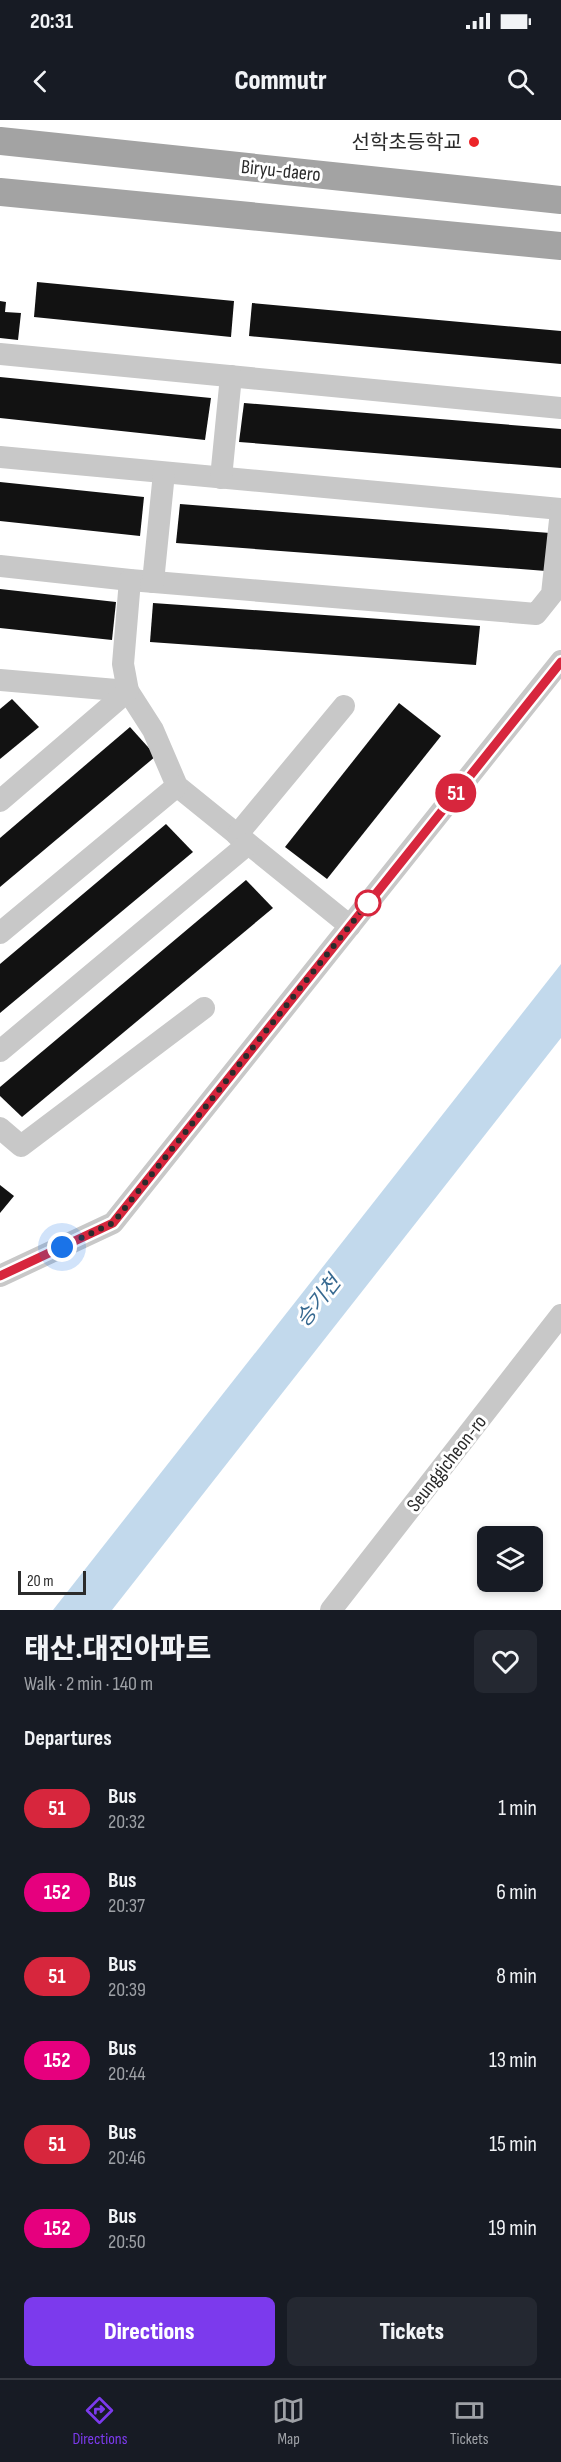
<!DOCTYPE html>
<meta charset="utf-8">
<style>
:root{--surface:#171b24;--page:#242831;--text:#f1f3f6;--muted:#9ea1a6;--line:#363941;--accent:#7c3aed}
body{margin:0;font-family:"Sofia Sans Condensed","Noto Sans KR",sans-serif;background:var(--page);color:var(--text);height:100vh;display:flex;flex-direction:column;font-size:22px;white-space:nowrap}
*{box-sizing:border-box;margin:0}
p{font-size:20px;color:var(--muted)}
.icon{flex:none;width:33px;height:33px;fill:none;stroke:currentColor;stroke-width:2;stroke-linecap:round;stroke-linejoin:round}
.map{position:relative;height:1490px;overflow:hidden}
.sheet{display:flex;flex-direction:column;background:var(--surface);flex:1}
.sheet>*{flex:none}
.badge{padding:0 12px;border-radius:20px;font-size:21px;line-height:39px}
.controls{position:absolute;left:477px;top:1406px;display:grid;gap:12px}
.controls a{display:grid;place-items:center;width:66px;height:66px;border-radius:9px;background:var(--surface);box-shadow:0 3px 9px #0003;font-size:30px}
.scale{position:absolute;left:18px;bottom:15px;width:68px;box-sizing:border-box;padding-left:6px;border:3px solid #2b2b2b;border-top:0;font-size:16px;line-height:21px;white-space:nowrap;color:#2b2b2b;-webkit-text-stroke:4px #fff;paint-order:stroke}
.you{position:absolute;width:30px;height:30px;margin:-15px;border:4px solid #fff;border-radius:50%;background:#1a73e8;box-shadow:0 0 0 9px #1a73e833}
.map>.badge{position:absolute;translate:-50% -50%;box-shadow:0 0 0 3px #fff}
h2{padding:0 24px;font-size:22px;line-height:54px}
.round{display:grid;place-items:center;flex:none;width:63px;height:63px;border-radius:9px;background:var(--page)}
.head{display:flex;align-items:center;justify-content:space-between;height:102px;padding:0 24px}
h1{font-size:28px;font-weight:800;line-height:45px}
.primary-button{display:flex;gap:12px;margin-top:auto;padding:12px 24px}
.primary-button a{flex:1;height:69px;border-radius:9px;background:var(--accent);color:#fff;font-size:24px;font-weight:800;line-height:69px;text-align:center}
.primary-button a+a{background:var(--page);color:var(--text)}
ul{padding:0;list-style:none}
li{display:flex;align-items:center;gap:18px;height:84px;padding:0 24px}
li div{flex:1}
li b{display:block;font-size:22px}
li em{font-style:normal}
li .badge{min-width:66px;font-weight:700;text-align:center}
.status{display:flex;justify-content:space-between;align-items:center;height:42px;padding:0 30px;background:var(--surface);direction:ltr}
.status svg{height:16px;fill:currentColor}
header{display:flex;justify-content:space-between;align-items:center;height:78px;padding:0 24px;background:var(--surface);font-size:27px;font-weight:800}
.menu{display:flex;justify-content:space-around;align-items:center;height:84px;border-top:2px solid var(--line);background:var(--surface);font-size:16px;color:var(--muted)}
.menu a{display:grid;justify-items:center;gap:3px}
.menu .current{color:var(--accent)}
.map>svg:first-child{display:block}
.water{fill:#c2d9ec}
.building{fill:#121212}
.lines{fill:none;stroke-linecap:round;stroke-linejoin:round}
.minor{stroke:#c8c8c8;stroke-width:22}
.major{stroke:#a3a3a3;stroke-width:28}
.line-casing{stroke:#fff;stroke-width:14}
.line{stroke:#d7263d;stroke-width:9}
.walk{stroke:#2b2b2b;stroke-width:6;stroke-dasharray:0 10.8}
.poi-dot{fill:#ec2428;stroke:#fff;stroke-width:2}
.stop-dot{fill:#fff;stroke:#d7263d;stroke-width:3}
.labels{text-anchor:middle;stroke-width:6;stroke-linejoin:round;paint-order:stroke}
.poi-label{font-size:20px;fill:#2b2b2b;stroke:#fff;text-anchor:end}
.street-label{font-size:20px;fill:#2b2b2b;stroke:#fff}
.water-label{font-size:21px;font-style:italic;fill:#376990;stroke:#fff}
</style>
<div class="status"><b>20:31</b><svg viewBox="0 0 49 12"><path d="M0 12V9h3v3zM5 12V6h3v6zM10 12V3h3v9zM15 12V0h3v12zM26 1h20v11H26zM47 4h2v5h-2z"/></svg></div>
<header><svg class="icon" aria-label="back" viewBox="0 0 24 24"><path d="M15 5l-7 7 7 7"/></svg>Commutr<svg class="icon" aria-label="search" viewBox="0 0 24 24"><circle cx="10" cy="10" r="6"/><path d="M15 15l6 6"/></svg></header>
<div class="map">
<svg width="561" height="1490" viewBox="0 0 561 1490">
<rect width="100%" height="100%" fill="#fff"/>
<polygon class="water" points="561,844 561,918 112,1490 53,1490"/>
<g class="building">
<polygon points="37,162 234,181 231,217 34,197"/>
<polygon points="0,181 6,182 5,192 21,193 18,220 0,218"/>
<polygon points="252,183 561,211 561,244 249,216"/>
<polygon points="0,257 211,278 205,320 0,298"/>
<polygon points="244,283 561,309 561,348 239,322"/>
<polygon points="0,362 144,377 140,416 0,401"/>
<polygon points="180,384 550,413 546,451 176,423"/>
<polygon points="0,469 116,482 112,520 0,508"/>
<polygon points="153,483 480,506 476,545 150,522"/>
<polygon points="12,579 39,607 0,639 0,589"/>
<polygon points="399,583 441,616 327,759 285,727"/>
<polygon points="130,607 156,636 0,767 0,718"/>
<polygon points="166,704 193,732 0,893 0,844"/>
<polygon points="246,760 273,788 22,997 0,976 0,967"/>
<polygon points="0,1065 14,1076 0,1093"/>
</g>
<g class="lines">
<g class="minor">
<polyline points="0,234 561,288"/>
<polyline points="0,337 561,389"/>
<polyline points="221,358 231,256"/>
<polyline points="0,446 130,460 536,494 552,474 561,391"/>
<polyline points="153,462 164,353"/>
<polyline points="0,560 128,571 153,610 177,666 350,806"/>
<polyline points="0,681 128,571 123,544 130,460"/>
<polyline points="237,715 344,586"/>
<polyline points="0,813 177,666"/>
<polyline points="0,931 248,724"/>
<polyline points="0,1008 21,1026 204,888"/>
<polyline points="0,1156 113,1103 561,541"/>
<polyline points="331,1490 561,1195"/>
</g>
<g class="major">
<polyline points="0,21 561,80"/>
<polyline points="0,72 561,126"/>
</g>
</g>
<g class="lines">
<g class="line-casing">
<polyline id="line" points="0,1156 113,1103 561,542"/>
</g>
<use href="#line" class="line"/>
<polyline class="walk" points="62,1127 113,1103 368,783"/>
</g>
<circle class="poi-dot" cx="474" cy="22" r="6"/>
<circle class="stop-dot" cx="368" cy="783" r="12"/>
<g class="labels">
<g class="poi-label">
<text x="462" y="29">선학초등학교</text>
</g>
<g class="street-label">
<text transform="translate(281 50) rotate(6)" y="7">Biryu-daero</text>
<text transform="translate(446 1343) rotate(-52)" y="7">Seunggicheon-ro</text>
</g>
<g class="water-label">
<text transform="translate(318 1181) rotate(-52)" y="7">승기천</text>
</g>
</g>
</svg>
<div class="controls">
<a><svg class="icon" aria-label="layers" viewBox="0 0 24 24"><path d="M12 4l9 5-9 5-9-5zM3 14l9 5 9-5"/></svg></a>
</div>
<div class="scale">20 m</div>
<div class="you" style="left:62px;top:1127px"></div>
<b class="badge" style="left:456px;top:673px;background:#d7263d;color:#fff">51</b>
</div>
<section class="sheet">
<div class="head"><div><h1>태산.대진아파트</h1><p>Walk · 2 min · 140 m</p></div><a class="round"><svg class="icon" aria-label="heart" viewBox="0 0 24 24"><path d="M12 20l-8-8c-3-5 5-10 8-4 3-6 11-1 8 4z"/></svg></a></div>
<h2>Departures</h2>
<ul>
<li><span class="badge" style="background:#d7263d;color:#fff">51</span><div><b>Bus</b><p>20:32</p></div><em>1 min</em></li>
<li><span class="badge" style="background:#e6007e;color:#fff">152</span><div><b>Bus</b><p>20:37</p></div><em>6 min</em></li>
<li><span class="badge" style="background:#d7263d;color:#fff">51</span><div><b>Bus</b><p>20:39</p></div><em>8 min</em></li>
<li><span class="badge" style="background:#e6007e;color:#fff">152</span><div><b>Bus</b><p>20:44</p></div><em>13 min</em></li>
<li><span class="badge" style="background:#d7263d;color:#fff">51</span><div><b>Bus</b><p>20:46</p></div><em>15 min</em></li>
<li><span class="badge" style="background:#e6007e;color:#fff">152</span><div><b>Bus</b><p>20:50</p></div><em>19 min</em></li>
</ul>
<div class="primary-button"><a>Directions</a><a>Tickets</a></div>
</section>
<nav class="menu">
<a class="current"><svg class="icon" aria-label="directions" viewBox="0 0 24 24"><path d="M12 3l9 9-9 9-9-9zM9 14v-3h6M13 9l2 2-2 2"/></svg>Directions</a>
<a><svg class="icon" aria-label="map" viewBox="0 0 24 24"><path d="M3 6l6-2 6 2 6-2v14l-6 2-6-2-6 2zM9 4v14M15 6v14"/></svg>Map</a>
<a><svg class="icon" aria-label="tickets" viewBox="0 0 24 24"><path d="M3 7h18v10H3zM15 7v10"/></svg>Tickets</a>
</nav>
